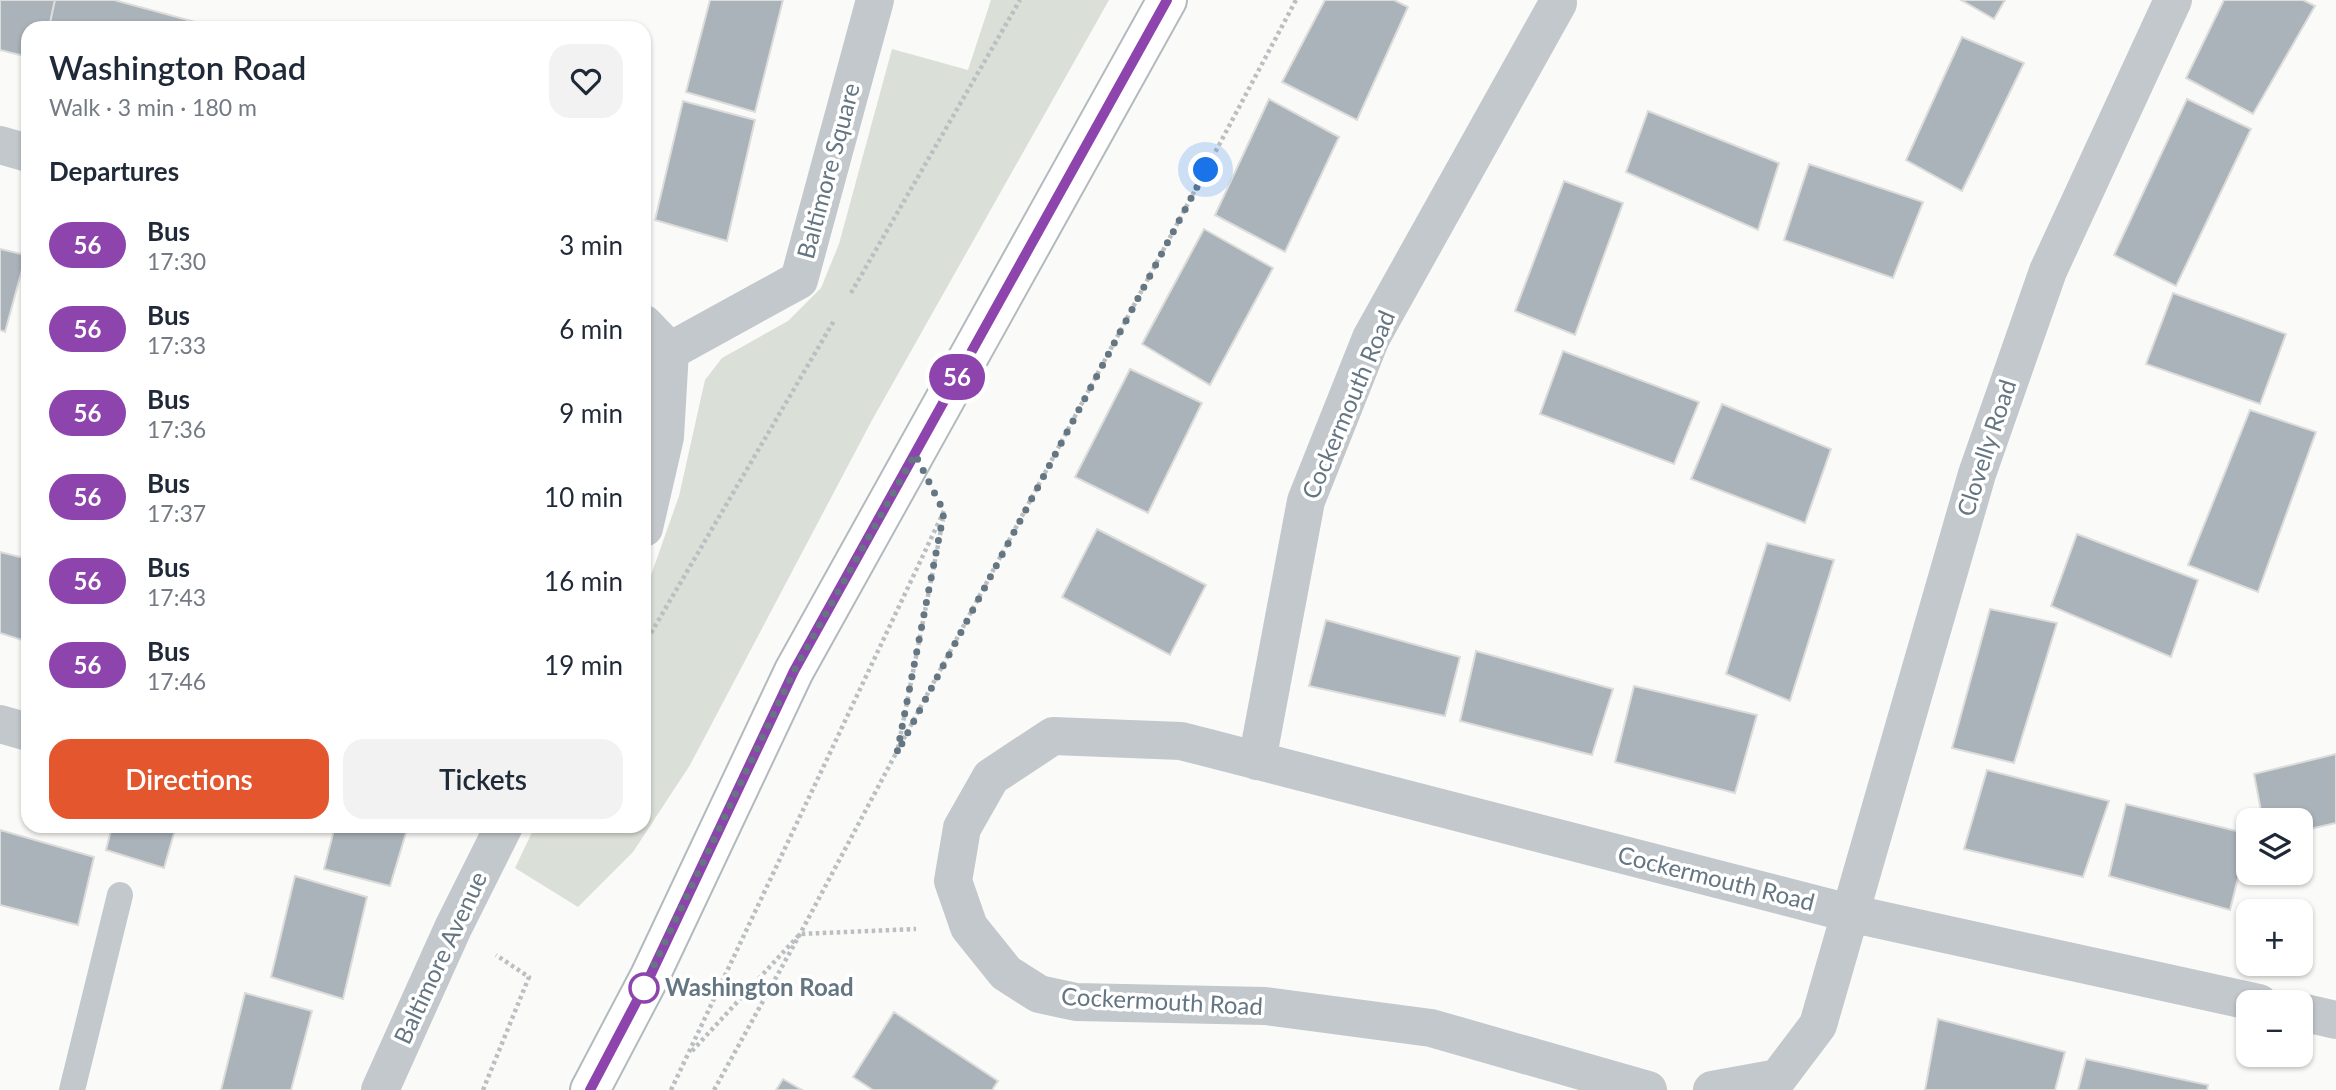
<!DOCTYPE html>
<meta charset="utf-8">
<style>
:root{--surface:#fff;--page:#f2f2f3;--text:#1f2937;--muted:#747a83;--accent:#e4572e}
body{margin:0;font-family:Lato,sans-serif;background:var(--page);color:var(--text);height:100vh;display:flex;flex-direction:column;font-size:26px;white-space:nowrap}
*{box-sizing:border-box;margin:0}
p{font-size:23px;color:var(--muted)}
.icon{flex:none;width:38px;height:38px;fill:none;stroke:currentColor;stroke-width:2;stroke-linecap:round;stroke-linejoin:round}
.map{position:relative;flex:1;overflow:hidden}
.side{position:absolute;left:21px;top:21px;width:630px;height:812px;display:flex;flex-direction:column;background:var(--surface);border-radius:21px;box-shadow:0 2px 5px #0004}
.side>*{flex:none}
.badge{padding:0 14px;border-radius:23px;font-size:24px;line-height:46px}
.fabs{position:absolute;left:2236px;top:808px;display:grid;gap:14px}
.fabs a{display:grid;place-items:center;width:77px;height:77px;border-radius:14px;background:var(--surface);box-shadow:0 2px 5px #0004;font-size:35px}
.you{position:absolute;width:35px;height:35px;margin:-18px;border:5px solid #fff;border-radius:50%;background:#1a73e8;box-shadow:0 0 0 10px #1a73e833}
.map>.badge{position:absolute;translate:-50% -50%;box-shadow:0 0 0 4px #fff}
h2{padding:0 28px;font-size:26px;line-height:63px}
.round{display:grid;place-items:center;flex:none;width:74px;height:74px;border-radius:21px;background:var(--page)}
.headline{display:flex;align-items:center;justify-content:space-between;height:119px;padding:0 28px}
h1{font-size:33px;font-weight:600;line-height:52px}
.cta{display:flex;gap:14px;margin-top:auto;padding:14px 28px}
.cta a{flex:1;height:80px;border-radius:21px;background:var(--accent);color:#fff;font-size:28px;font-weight:600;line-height:80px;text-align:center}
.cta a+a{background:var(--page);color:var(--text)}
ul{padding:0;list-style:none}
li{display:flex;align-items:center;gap:21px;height:84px;padding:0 28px}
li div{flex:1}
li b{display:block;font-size:26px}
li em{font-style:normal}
li .badge{min-width:77px;font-weight:700;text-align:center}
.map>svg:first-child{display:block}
.green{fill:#dadfd7}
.building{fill:#aab3b9;stroke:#dcdcda;stroke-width:2}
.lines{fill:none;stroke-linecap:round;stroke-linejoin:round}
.secondary-casing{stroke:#b3babf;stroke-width:42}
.path{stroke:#bbbfc2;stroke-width:4.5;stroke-dasharray:3.5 3.5;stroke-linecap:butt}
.lane{stroke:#c3c8cc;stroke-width:26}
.street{stroke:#c3c8cc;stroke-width:38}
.secondary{stroke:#fff;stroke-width:38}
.line-casing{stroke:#fff;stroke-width:16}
.line{stroke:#8e44ad;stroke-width:10}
.walk{stroke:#657683;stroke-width:7;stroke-dasharray:0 12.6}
.stop-dot{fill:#fff;stroke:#8e44ad;stroke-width:3.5}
.labels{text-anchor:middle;stroke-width:7;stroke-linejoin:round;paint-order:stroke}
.street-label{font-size:24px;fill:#657683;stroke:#fff}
.stop-label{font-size:24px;font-weight:bold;fill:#657683;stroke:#fff;text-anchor:start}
</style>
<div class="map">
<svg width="2336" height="1090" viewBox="0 0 2336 1090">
<rect width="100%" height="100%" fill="#fafaf8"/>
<polygon class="green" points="991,0 1109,0 871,422 690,765 633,852 578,907 515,868 535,826 644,826 644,595 679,496 705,380 722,358 788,321 821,288 839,244 892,49 968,70"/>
<g class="building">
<polygon points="0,0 55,0 49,28 28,28 28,57 0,50"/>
<polygon points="55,0 114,0 210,26 49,28"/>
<polygon points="710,0 783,0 755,112 686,92"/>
<polygon points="1325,0 1394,0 1408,7 1357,120 1282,82"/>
<polygon points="1961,0 2005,0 1994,19"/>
<polygon points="2224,0 2303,0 2315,6 2253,114 2186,78"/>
<polygon points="1962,37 2024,63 1962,191 1906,160"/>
<polygon points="1269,99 1339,137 1285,252 1215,215"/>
<polygon points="2187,99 2251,129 2176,286 2114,255"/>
<polygon points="683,101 755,120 727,241 655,220"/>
<polygon points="1648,111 1779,163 1758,230 1626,172"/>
<polygon points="1809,164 1923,202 1893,278 1784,240"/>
<polygon points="1564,181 1623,203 1575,335 1515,311"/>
<polygon points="1204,229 1273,268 1210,385 1142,344"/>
<polygon points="0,249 26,255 5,332 0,330"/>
<polygon points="2173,293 2286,334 2260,404 2146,364"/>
<polygon points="1563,351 1699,402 1674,464 1540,414"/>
<polygon points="1130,369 1202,403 1148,513 1075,477"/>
<polygon points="1722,404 1831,449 1805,523 1691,479"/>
<polygon points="2250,410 2316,432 2258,592 2188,565"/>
<polygon points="1097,529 1206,585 1170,655 1062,597"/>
<polygon points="2077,534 2198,580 2171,657 2051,606"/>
<polygon points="1767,543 1834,560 1790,701 1726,674"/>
<polygon points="0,552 28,559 28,642 0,633"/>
<polygon points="1990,609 2057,623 2014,763 1952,748"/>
<polygon points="1326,620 1460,657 1445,716 1309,686"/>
<polygon points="1476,651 1613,689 1592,755 1460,721"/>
<polygon points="1634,686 1757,715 1735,793 1615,762"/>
<polygon points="2336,754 2336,823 2301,831 2301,821 2263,821 2254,774"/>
<polygon points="1987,770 2109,801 2083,877 1964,849"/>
<polygon points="2126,804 2249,834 2230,910 2109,876"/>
<polygon points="112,826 176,826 164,868 106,850"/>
<polygon points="335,826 408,826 390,886 324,869"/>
<polygon points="0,830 94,857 78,925 0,905"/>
<polygon points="295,876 367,897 343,999 271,977"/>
<polygon points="245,993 312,1011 291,1090 221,1090"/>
<polygon points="894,1012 998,1081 992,1090 873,1090 853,1077"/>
<polygon points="1938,1019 2065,1052 2055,1090 1925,1090"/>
<polygon points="2086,1059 2208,1085 2207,1090 2078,1090"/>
<polygon points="783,1079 802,1090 776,1090"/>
</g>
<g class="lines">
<g class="secondary-casing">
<polyline id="secondary" points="590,1090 650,976 794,671 1167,0"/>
</g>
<g class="path">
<polyline points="851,293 1020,0"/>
<polyline points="644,645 835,319"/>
<polyline points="898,748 943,520"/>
<polyline points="692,1051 800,934 916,929"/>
<polyline points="483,1090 529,977 496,955"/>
<polyline points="671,1090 944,511"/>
<polyline points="714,1090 800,934 1296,0"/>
</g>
<polyline class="lane" points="72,1090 120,895"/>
<g class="street">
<polyline points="0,145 28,153"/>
<polyline points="644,324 670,351"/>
<polyline points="670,351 799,280 875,0"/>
<polyline points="644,528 665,437 670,351"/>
<polyline points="0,724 28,732"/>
<polyline points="1257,761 1306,501 1371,338 1558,3"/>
<polyline points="2301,1012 2336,1020"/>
<polyline points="380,1090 453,928 504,826"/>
<polyline points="1648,1090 1431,1028 1265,1006 1076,1002 1039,994 1006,973 969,927 953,881 962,828 991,777 1053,736 1181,741 1849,913 2259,1003"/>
<polyline points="1712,1090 1778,1078 1818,1025 1977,474 2048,271 2173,0"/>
</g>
<use href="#secondary" class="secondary"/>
</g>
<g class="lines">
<g class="line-casing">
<polyline id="line" points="590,1090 650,976 794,671 1167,0"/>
</g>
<use href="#line" class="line"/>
<polyline class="walk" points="644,988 638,999 794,671 915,454 944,512 897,753 1206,170"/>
</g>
<circle class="stop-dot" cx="644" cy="988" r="14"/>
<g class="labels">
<g class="street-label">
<text transform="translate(829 171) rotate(-75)" y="8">Baltimore Square</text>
<text transform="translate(1349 405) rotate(-67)" y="8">Cockermouth Road</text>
<text transform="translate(1987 448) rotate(-72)" y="8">Clovelly Road</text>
<text transform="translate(1716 879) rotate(14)" y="8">Cockermouth Road</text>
<text transform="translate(441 958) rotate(-65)" y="8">Baltimore Avenue</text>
<text transform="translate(1162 1002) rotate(3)" y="8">Cockermouth Road</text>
</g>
<g class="stop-label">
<text x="665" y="996">Washington Road</text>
</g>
</g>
</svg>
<div class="fabs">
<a><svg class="icon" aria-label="layers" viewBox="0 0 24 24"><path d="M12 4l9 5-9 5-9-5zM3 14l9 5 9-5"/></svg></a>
<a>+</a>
<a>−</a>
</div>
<div class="you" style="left:1206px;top:170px"></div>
<b class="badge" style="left:957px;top:377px;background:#8e44ad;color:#fff">56</b>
<section class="side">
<div class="headline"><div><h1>Washington Road</h1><p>Walk · 3 min · 180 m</p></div><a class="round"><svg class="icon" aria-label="heart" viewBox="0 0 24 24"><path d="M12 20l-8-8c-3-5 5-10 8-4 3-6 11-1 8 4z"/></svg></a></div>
<h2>Departures</h2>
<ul>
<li><span class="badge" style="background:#8e44ad;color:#fff">56</span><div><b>Bus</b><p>17:30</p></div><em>3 min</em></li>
<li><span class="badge" style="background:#8e44ad;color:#fff">56</span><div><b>Bus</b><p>17:33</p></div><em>6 min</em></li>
<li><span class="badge" style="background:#8e44ad;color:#fff">56</span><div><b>Bus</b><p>17:36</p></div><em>9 min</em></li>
<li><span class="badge" style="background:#8e44ad;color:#fff">56</span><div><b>Bus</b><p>17:37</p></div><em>10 min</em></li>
<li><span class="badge" style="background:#8e44ad;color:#fff">56</span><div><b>Bus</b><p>17:43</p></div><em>16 min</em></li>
<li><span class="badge" style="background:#8e44ad;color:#fff">56</span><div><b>Bus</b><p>17:46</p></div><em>19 min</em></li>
</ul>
<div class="cta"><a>Directions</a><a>Tickets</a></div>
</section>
</div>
